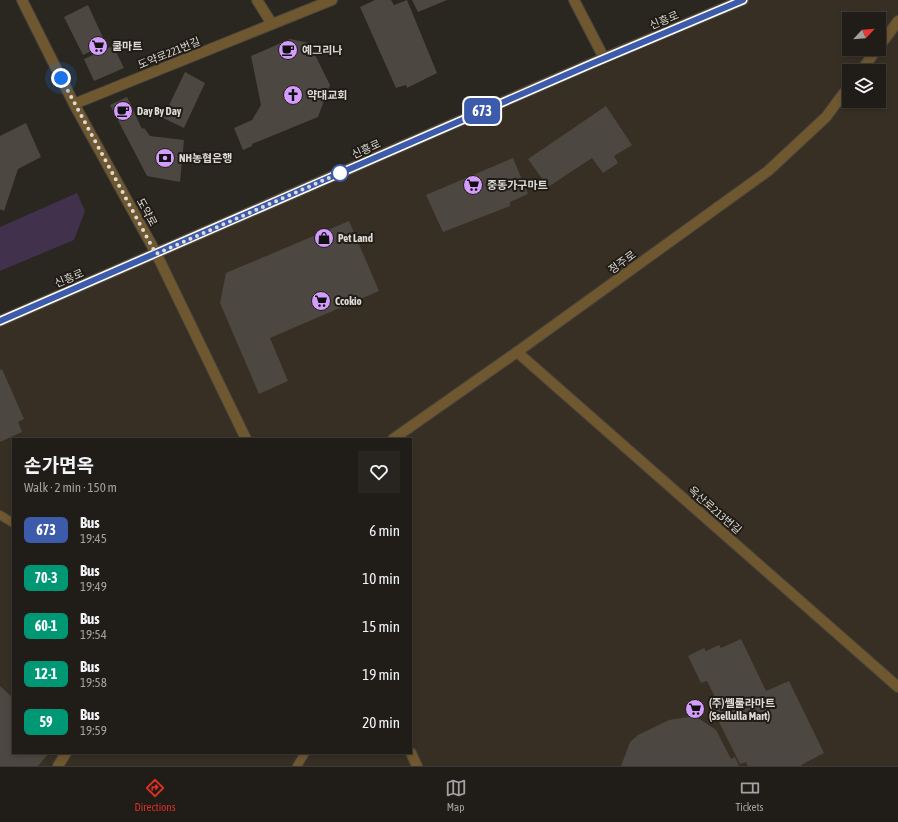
<!DOCTYPE html>
<meta charset="utf-8">
<style>
:root{--surface:#201c18;--page:#282521;--text:#f1f3f6;--muted:#a2a1a2;--line:#3d3a37;--accent:#d93025}
body{margin:0;font-family:"Asap Condensed","Noto Sans KR",sans-serif;background:var(--page);color:var(--text);height:100vh;display:flex;flex-direction:column;font-size:15px;white-space:nowrap}
*{box-sizing:border-box;margin:0}
p{font-size:13px;color:var(--muted)}
.icon{flex:none;width:22px;height:22px;fill:none;stroke:currentColor;stroke-width:2;stroke-linecap:round;stroke-linejoin:round}
.map{position:relative;flex:1;overflow:hidden}
.sheet{position:absolute;left:12px;top:438px;width:400px;height:316px;display:flex;flex-direction:column;background:var(--surface);border-radius:0px;box-shadow:0 2px 6px #0003,0 0 0 1px var(--line)}
.sheet>*{flex:none}
.badge{padding:0 8px;border-radius:6px;font-size:14px;line-height:26px}
.needle{width:26px;rotate:64deg}
.controls{position:absolute;left:842px;top:12px;display:grid;gap:8px}
.controls a{display:grid;place-items:center;width:44px;height:44px;border-radius:0px;background:var(--surface);box-shadow:0 2px 6px #0003,0 0 0 1px var(--line);font-size:20px}
.you{position:absolute;width:20px;height:20px;margin:-10px;border:3px solid #fff;border-radius:50%;background:#1a73e8;box-shadow:0 0 0 6px #1a73e833}
.map>.badge{position:absolute;translate:-50% -50%;box-shadow:0 0 0 2px #fff}
.round{display:grid;place-items:center;flex:none;width:42px;height:42px;border-radius:0px;background:var(--page)}
.head{display:flex;align-items:center;justify-content:space-between;height:68px;padding:0 12px}
h1{font-size:19px;font-weight:700;line-height:30px}
ul{padding:0;list-style:none}
li{display:flex;align-items:center;gap:12px;height:48px;padding:0 12px}
li div{flex:1}
li b{display:block;font-size:15px}
li em{font-style:normal}
li .badge{min-width:44px;font-weight:700;text-align:center}
.dock{display:flex;justify-content:space-around;align-items:center;height:56px;border-top:1px solid var(--line);background:var(--surface);font-size:11px;color:var(--muted)}
.dock a{display:grid;justify-items:center;gap:2px}
.dock .active{color:var(--accent)}
.map>svg:first-child{display:block}
.built{fill:#372f23;fill-rule:evenodd}
.green{fill:#41314d}
.building{fill:#4c4740}
.lines{fill:none;stroke-linecap:round;stroke-linejoin:round}
.service-casing{stroke:#47433d;stroke-width:10}
.minor-casing{stroke:#47433d;stroke-width:12}
.tertiary-casing{stroke:#47433d;stroke-width:12}
.service{stroke:#6f5730;stroke-width:8}
.minor{stroke:#6f5730;stroke-width:10}
.tertiary{stroke:#6f5730;stroke-width:10}
.line-casing{stroke:#fff;stroke-width:9}
.line{stroke:#3d5bab;stroke-width:6}
.walk{stroke:#dedbd7;stroke-width:4;stroke-dasharray:0 7.2}
.stop-dot{fill:#fff;stroke:#3d5bab;stroke-width:2}
.labels{text-anchor:middle;stroke-width:4;stroke-linejoin:round;paint-order:stroke}
.street-label{font-size:11px;fill:#dedbd7;stroke:#211d16}
.poi-label{font-size:11px;font-weight:bold;fill:#dedbd7;stroke:#211d16;text-anchor:start}
</style>
<div class="map">
<svg width="898" height="766" viewBox="0 0 898 766">
<rect width="100%" height="100%" fill="#2a2620"/>
<path class="built" d="M749,0H898V766H0V321ZM849,19H879V49H849ZM849,71H879V101H849ZM13,439H411V753H13Z"/>
<polygon class="green" points="77,193 85,211 74,240 0,271 0,227"/>
<g class="building">
<polygon points="375,0 391,0 394,5 407,0 437,73 407,88 406,85 396,88 360,7"/>
<polygon points="412,0 447,0 418,12"/>
<polygon points="88,5 106,44 83,55 64,17"/>
<polygon points="290,39 309,43 330,85 318,117 252,144 252,146 243,150 234,128 252,120 261,105 251,56"/>
<polygon points="113,46 124,68 94,81 84,59"/>
<polygon points="185,72 205,83 184,128 163,118"/>
<polygon points="127,97 142,129 144,128 150,136 184,140 180,182 147,176 110,105"/>
<polygon points="606,106 632,145 614,156 618,163 603,173 592,158 548,187 528,159"/>
<polygon points="26,123 41,157 18,169 4,211 0,209 0,136"/>
<polygon points="513,158 528,194 510,202 510,206 443,232 426,195"/>
<polygon points="349,221 379,291 270,338 288,381 259,394 220,303 226,273"/>
<polygon points="2,369 24,419 18,422 22,432 0,442 0,370"/>
<polygon points="741,639 766,691 789,681 824,753 801,765 802,766 748,766 746,762 740,764 710,704 717,701 707,681 701,683 688,656 704,648 706,651 719,645 721,648"/>
<polygon points="0,686 13,698 13,753 49,753 38,766 0,766"/>
<polygon points="695,716 716,730 731,759 735,757 739,766 621,766 630,742 638,735 669,720"/>
</g>
<g class="lines">
<g class="service-casing">
<g id="service">
<polyline points="0,515 13,523"/>
<polyline points="297,766 305,753"/>
</g>
</g>
<g class="minor-casing">
<g id="minor">
<polyline points="22,0 74,104 156,253 246,439"/>
<polyline points="257,0 272,24"/>
<polyline points="574,0 604,58"/>
<polyline points="879,47 898,21"/>
<polyline points="861,71 877,49"/>
<polyline points="74,104 332,0"/>
<polyline points="517,352 898,687"/>
<polyline points="393,439 517,352 768,171 826,117 849,86"/>
<polyline points="411,753 417,766"/>
<polyline points="58,766 66,753"/>
</g>
</g>
<g class="tertiary-casing">
<polyline id="tertiary" points="0,321 604,58 743,0"/>
</g>
<use href="#service" class="service"/>
<use href="#minor" class="minor"/>
<use href="#tertiary" class="tertiary"/>
</g>
<g class="lines">
<g class="line-casing">
<polyline id="line" points="0,321 591,64 743,0"/>
</g>
<use href="#line" class="line"/>
<polyline class="walk" points="61,78 156,254 340,173"/>
</g>
<defs>
<g id="supermarket-disc" transform="scale(1)"><circle r="9.5" fill="#d39cfd" stroke="#211d16"/><path d="M-6-5.5h2.5l.6 2H6L4.5 2H-2.5L-4.4-4H-6ZM-1.5 3.2a1.3 1.3 0 1 0 .1 0ZM3 3.2a1.3 1.3 0 1 0 .1 0Z" fill="#111"/></g>
<g id="cafe-disc" transform="scale(1)"><circle r="9.5" fill="#d39cfd" stroke="#211d16"/><path d="M-5.5-4.5H6V0H3Q3 3.5 0 3.5H-2.5Q-5.5 3.5-5.5 0ZM3-3.2v2h1.7v-2ZM-6 4.5H4V6H-6Z" fill="#111"/></g>
<g id="church-disc" transform="scale(1)"><circle r="9.5" fill="#d39cfd" stroke="#211d16"/><path d="M-1.2-6h2.4v3.5h3.3v2.4h-3.3V6h-2.4V-.1h-3.3v-2.4h3.3Z" fill="#111"/></g>
<g id="bank-disc" transform="scale(1)"><circle r="9.5" fill="#d39cfd" stroke="#211d16"/><path d="M-6-4H6V4H-6ZM0-2.3a2.3 2.3 0 1 0 0 4.6a2.3 2.3 0 1 0 0-4.6Z" fill="#111"/></g>
<g id="shop-disc" transform="scale(1)"><circle r="9.5" fill="#d39cfd" stroke="#211d16"/><path d="M-5-2.5h2.3a2.7 3.5 0 0 1 5.4 0H5L5.5 6h-11ZM-1.5-2.5h3a1.5 2.3 0 0 0-3 0Z" fill="#111"/></g>
</defs>
<g fill-rule="evenodd">
<use href="#supermarket-disc" x="98" y="46"/>
<use href="#cafe-disc" x="288" y="50"/>
<use href="#church-disc" x="293" y="95"/>
<use href="#cafe-disc" x="123" y="111"/>
<use href="#bank-disc" x="165" y="158"/>
<use href="#supermarket-disc" x="473" y="185"/>
<use href="#shop-disc" x="324" y="238"/>
<use href="#supermarket-disc" x="321" y="301"/>
<use href="#supermarket-disc" x="695" y="709"/>
</g>
<circle class="stop-dot" cx="340" cy="173" r="8"/>
<g class="labels">
<g class="street-label">
<text transform="translate(664 20) rotate(-23)" y="4">신흥로</text>
<text transform="translate(169 53) rotate(-22)" y="4">도약로221번길</text>
<text transform="translate(366 149) rotate(-24)" y="4">신흥로</text>
<text transform="translate(147 212) rotate(61)" y="4">도약로</text>
<text transform="translate(622 262) rotate(-36)" y="4">정주로</text>
<text transform="translate(69 278) rotate(-23)" y="4">신흥로</text>
<text transform="translate(715 510) rotate(41)" y="4">옥산로213번길</text>
</g>
<g class="poi-label">
<text x="112" y="50">쿨마트</text>
<text x="302" y="54">예그리나</text>
<text x="307" y="99">약대교회</text>
<text x="137" y="115">Day By Day</text>
<text x="179" y="162">NH농협은행</text>
<text x="487" y="189">중동가구마트</text>
<text x="338" y="242">Pet Land</text>
<text x="335" y="305">Ccokio</text>
<text x="709" y="707">(주)쎌룰라마트<tspan x="709" dy="13">(Ssellulla Mart)</tspan></text>
</g>
</g>
</svg>
<div class="controls">
<a><svg class="needle" viewBox="-14 -14 28 28"><path d="M0-13l5 13h-10z" fill="#e53935"/><path d="M0 13l5-13h-10z" fill="#a2a1a2"/></svg></a>
<a><svg class="icon" aria-label="layers" viewBox="0 0 24 24"><path d="M12 4l9 5-9 5-9-5zM3 14l9 5 9-5"/></svg></a>
</div>
<div class="you" style="left:61px;top:78px"></div>
<b class="badge" style="left:482px;top:111px;background:#3d5bab;color:#fff">673</b>
<section class="sheet">
<div class="head"><div><h1>손가면옥</h1><p>Walk · 2 min · 150 m</p></div><a class="round"><svg class="icon" aria-label="heart" viewBox="0 0 24 24"><path d="M12 20l-8-8c-3-5 5-10 8-4 3-6 11-1 8 4z"/></svg></a></div>
<ul>
<li><span class="badge" style="background:#3d5bab;color:#fff">673</span><div><b>Bus</b><p>19:45</p></div><em>6 min</em></li>
<li><span class="badge" style="background:#009775;color:#fff">70-3</span><div><b>Bus</b><p>19:49</p></div><em>10 min</em></li>
<li><span class="badge" style="background:#009775;color:#fff">60-1</span><div><b>Bus</b><p>19:54</p></div><em>15 min</em></li>
<li><span class="badge" style="background:#009775;color:#fff">12-1</span><div><b>Bus</b><p>19:58</p></div><em>19 min</em></li>
<li><span class="badge" style="background:#009775;color:#fff">59</span><div><b>Bus</b><p>19:59</p></div><em>20 min</em></li>
</ul>
</section>
</div>
<nav class="dock">
<a class="active"><svg class="icon" aria-label="directions" viewBox="0 0 24 24"><path d="M12 3l9 9-9 9-9-9zM9 14v-3h6M13 9l2 2-2 2"/></svg>Directions</a>
<a><svg class="icon" aria-label="map" viewBox="0 0 24 24"><path d="M3 6l6-2 6 2 6-2v14l-6 2-6-2-6 2zM9 4v14M15 6v14"/></svg>Map</a>
<a><svg class="icon" aria-label="tickets" viewBox="0 0 24 24"><path d="M3 7h18v10H3zM15 7v10"/></svg>Tickets</a>
</nav>
